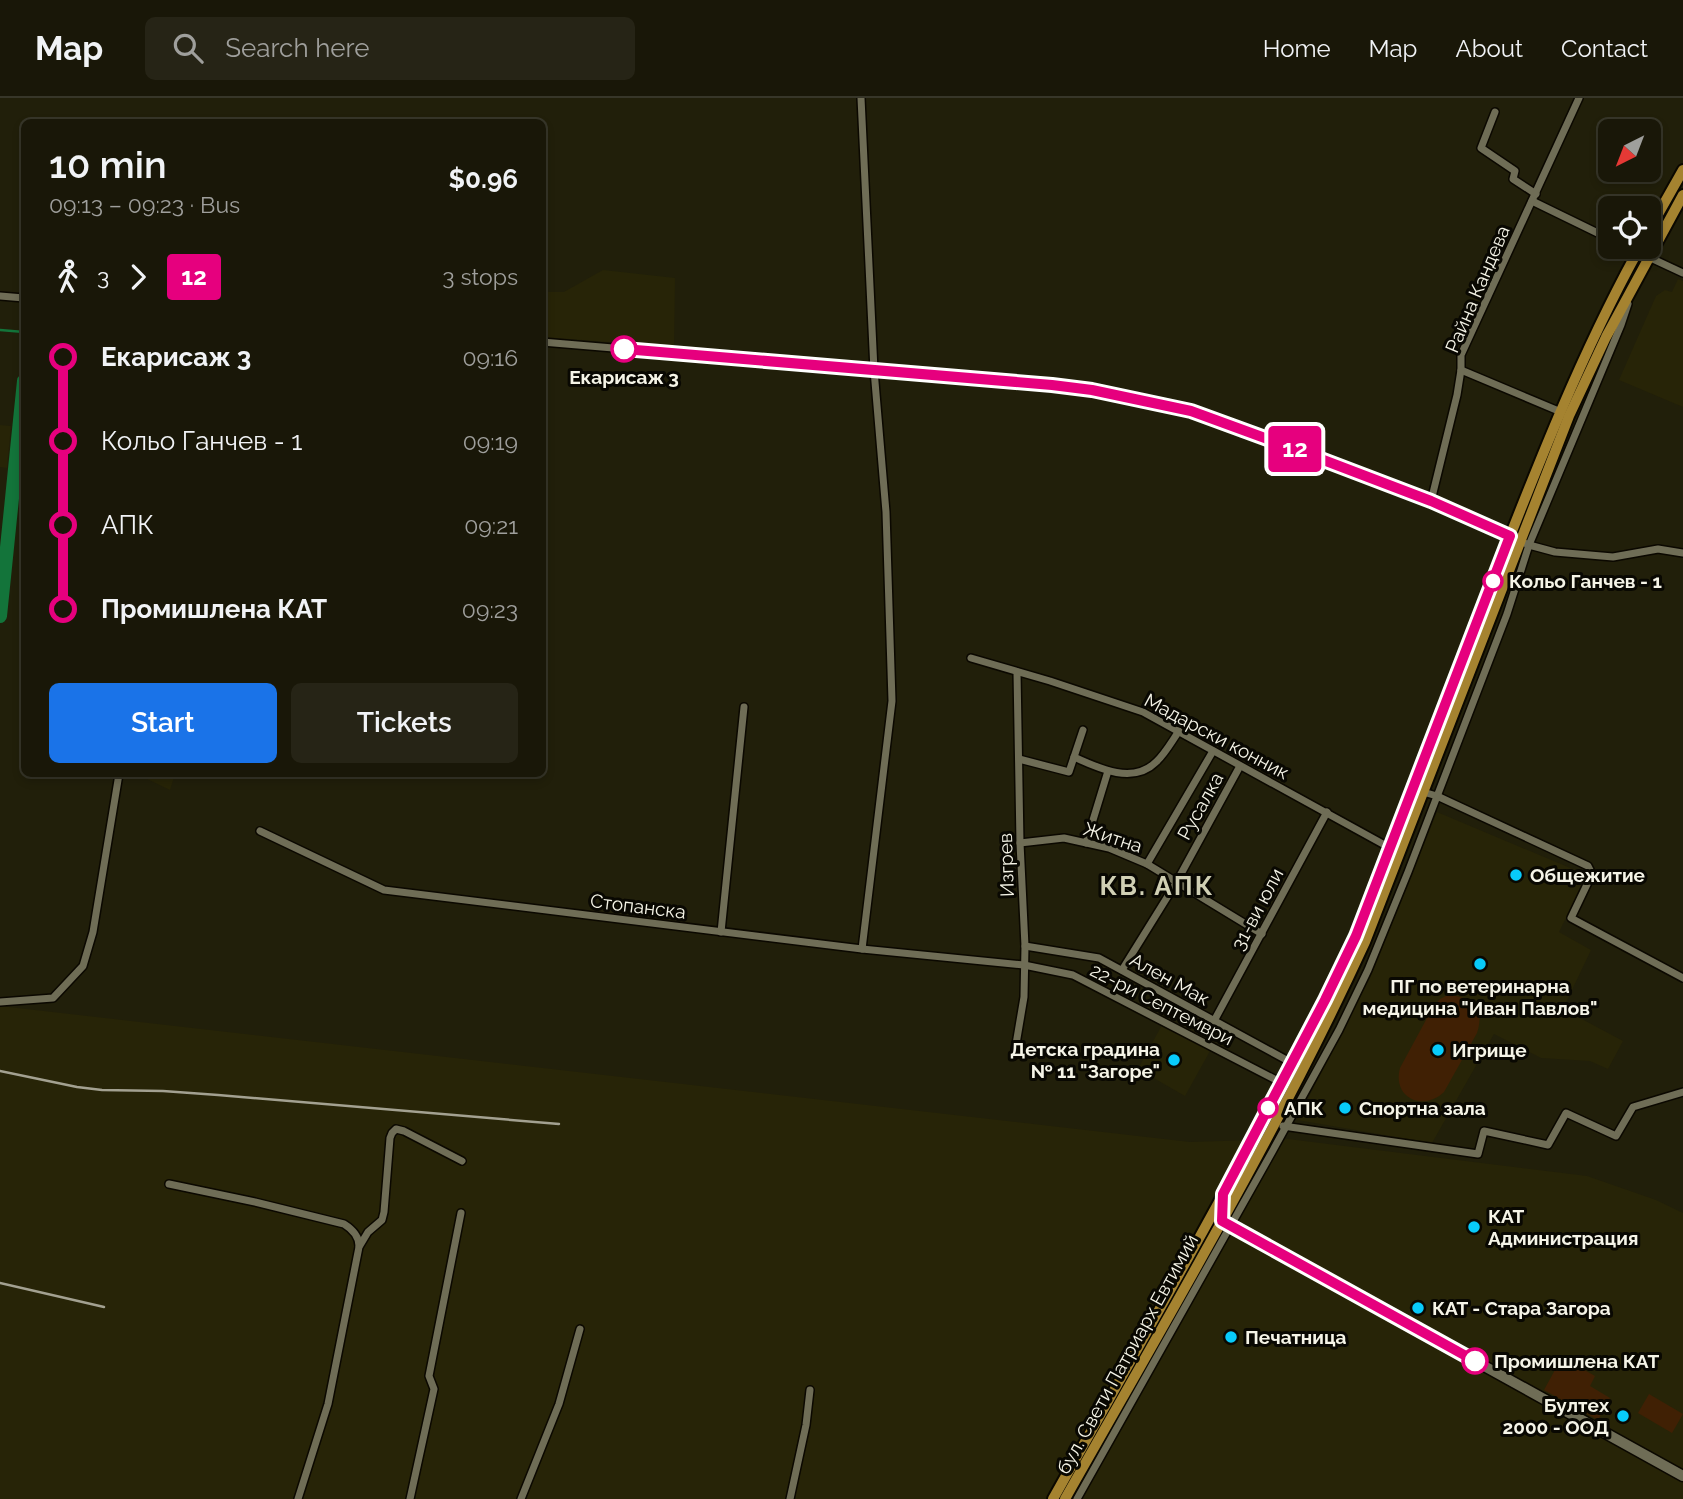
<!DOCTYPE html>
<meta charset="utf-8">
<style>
:root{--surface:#191708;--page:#262416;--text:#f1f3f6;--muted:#9f9f9c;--line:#373629;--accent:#1a73e8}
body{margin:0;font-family:Raleway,sans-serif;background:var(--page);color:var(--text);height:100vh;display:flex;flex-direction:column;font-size:26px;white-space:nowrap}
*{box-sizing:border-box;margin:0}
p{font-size:23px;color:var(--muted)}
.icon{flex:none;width:38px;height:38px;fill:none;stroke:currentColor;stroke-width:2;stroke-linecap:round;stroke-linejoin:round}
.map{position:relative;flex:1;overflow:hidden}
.panel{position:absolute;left:21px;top:21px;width:525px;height:658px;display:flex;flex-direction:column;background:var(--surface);border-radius:10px;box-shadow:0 4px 10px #0003,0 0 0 2px var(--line)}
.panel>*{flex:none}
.badge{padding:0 14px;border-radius:5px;font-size:24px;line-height:46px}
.needle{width:46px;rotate:222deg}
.buttons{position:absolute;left:1598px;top:21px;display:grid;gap:14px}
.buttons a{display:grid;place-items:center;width:63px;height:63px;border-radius:10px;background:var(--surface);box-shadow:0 4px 10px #0003,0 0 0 2px var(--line);font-size:35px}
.map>.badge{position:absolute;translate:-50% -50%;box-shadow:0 0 0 4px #fff}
.legs{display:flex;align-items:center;gap:10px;height:77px;padding:0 28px;font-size:23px}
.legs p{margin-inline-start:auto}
.overview{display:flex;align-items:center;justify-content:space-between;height:119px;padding:0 28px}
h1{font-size:38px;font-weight:600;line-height:52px}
.cta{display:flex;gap:14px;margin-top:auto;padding:14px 28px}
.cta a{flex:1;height:80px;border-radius:10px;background:var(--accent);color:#fff;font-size:28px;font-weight:600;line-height:80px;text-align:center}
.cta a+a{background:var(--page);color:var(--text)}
ul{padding:0 28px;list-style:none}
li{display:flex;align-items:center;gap:24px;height:84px;font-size:26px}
li i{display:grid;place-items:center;width:10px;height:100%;margin:0 9px;background:currentColor}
li i::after{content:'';width:18px;height:18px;margin:-9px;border:5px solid;border-radius:50%;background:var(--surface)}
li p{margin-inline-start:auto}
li:first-child i{background:linear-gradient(#0000 50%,currentColor 0)}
li:last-child i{background:linear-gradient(currentColor 50%,#0000 0)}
header{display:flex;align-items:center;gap:42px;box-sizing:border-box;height:98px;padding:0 35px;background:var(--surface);border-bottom:2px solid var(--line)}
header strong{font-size:33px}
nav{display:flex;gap:38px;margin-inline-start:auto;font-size:24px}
.search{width:490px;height:63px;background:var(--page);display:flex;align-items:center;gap:18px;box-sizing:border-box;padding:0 24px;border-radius:10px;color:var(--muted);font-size:26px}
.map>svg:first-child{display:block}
.built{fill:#272407}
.green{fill:#402004}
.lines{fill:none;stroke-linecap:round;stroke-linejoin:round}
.stream{stroke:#13743a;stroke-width:2.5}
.river{stroke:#13743a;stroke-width:14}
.street-casing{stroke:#0b0800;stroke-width:10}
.secondary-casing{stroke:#0b0800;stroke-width:13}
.primary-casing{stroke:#0b0800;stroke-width:14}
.street{stroke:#6f6d56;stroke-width:7}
.secondary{stroke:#6f6d56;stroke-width:10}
.primary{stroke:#a58330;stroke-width:10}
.rail{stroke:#a3a191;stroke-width:2.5}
.line-1-casing{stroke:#fff;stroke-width:16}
.line-1{stroke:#e6007e;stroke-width:10}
.stop-1-dot{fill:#fff;stroke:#e6007e;stroke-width:3.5}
.poi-dot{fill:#08cbfa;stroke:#090802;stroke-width:2.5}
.labels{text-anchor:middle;stroke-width:6;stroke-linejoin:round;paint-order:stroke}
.street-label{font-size:19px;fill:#f5f4e7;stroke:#090802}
.stop-label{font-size:19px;font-weight:bold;fill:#f5f4e7;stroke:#090802;text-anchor:start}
.poi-label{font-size:19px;font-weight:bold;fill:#f5f4e7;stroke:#090802;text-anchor:start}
.district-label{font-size:26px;font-weight:bold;letter-spacing:2px;fill:#d0cfb4;stroke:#090802}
</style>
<header>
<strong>Map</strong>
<div class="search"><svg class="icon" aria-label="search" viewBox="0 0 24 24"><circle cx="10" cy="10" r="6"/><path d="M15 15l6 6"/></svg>Search here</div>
<nav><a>Home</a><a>Map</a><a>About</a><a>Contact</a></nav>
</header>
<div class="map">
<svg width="1683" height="1401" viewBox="0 0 1683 1401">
<rect width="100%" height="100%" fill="#211f0a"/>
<g class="built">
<polygon points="603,172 675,180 674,249 543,239 543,194 564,194"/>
<polygon points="1678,181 1683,183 1683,309 1619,282 1656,198 1665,192 1672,194"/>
<polygon points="0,327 11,328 7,370 0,369"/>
<polygon points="137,676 175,676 170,692"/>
<polygon points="1437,714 1587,777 1559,834 1591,852 1563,911 1623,943 1608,971 1590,963 1541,960 1494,936 1432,1045 1297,1022 1370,880"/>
<polygon points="0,908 1190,1044 1288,1041 1587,1078 1656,1102 1683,1115 1683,1401 0,1401"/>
<polygon points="1162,927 1210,953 1185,998 1138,971"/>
</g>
<g class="green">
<path d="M1448,897C1473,899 1485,910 1477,935L1444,994C1423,1014 1392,1000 1400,970L1433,909L1440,901Z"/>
<polygon points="1562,1259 1595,1278 1590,1288 1610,1300 1598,1322 1544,1292"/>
<polygon points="1649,1296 1683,1316 1672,1335 1638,1315"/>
</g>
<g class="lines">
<polyline class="stream" points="0,232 24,234"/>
<polyline class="river" points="0,518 24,283"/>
<g class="street-casing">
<g id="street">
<polyline points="861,0 874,272 886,414 892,603 862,851"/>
<polyline points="1495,14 1481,50 1515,73 1513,81 1536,96"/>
<polyline points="1532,103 1610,141"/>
<polyline points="1627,149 1683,175"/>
<polyline points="0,198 24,200"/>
<polyline points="542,244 1052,287 1092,292 1191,313 1284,347 1431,403 1529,447 1555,454 1613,459 1658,451 1683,455"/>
<polyline points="1461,272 1561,314"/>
<polyline points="1431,403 1457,297 1461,272 1461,257 1579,0"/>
<polyline points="971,560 1050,583 1143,614 1392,751"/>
<path d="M1074,659C1098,670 1133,687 1156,664C1165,656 1172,643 1179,633"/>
<polyline points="1019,661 1069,674 1083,632"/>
<polyline points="1423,694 1437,698 1588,768 1592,776 1571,820 1683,880"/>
<polyline points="260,733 384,792 862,851 1024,867 1073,877 1282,985"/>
<polyline points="1020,745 1064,740 1109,750 1147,766 1262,836"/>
<polyline points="1086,745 1108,673"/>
<polyline points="1147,766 1213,653"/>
<polyline points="721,834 744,609"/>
<polyline points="1025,848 1099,860 1292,965"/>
<polyline points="1122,872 1176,785 1240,668"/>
<polyline points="0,904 53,900 83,868 93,834 119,676"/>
<polyline points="1214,923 1327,714"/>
<polyline points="1014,958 1024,899 1025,848 1020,745 1017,574"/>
<polyline points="1283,1028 1478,1056 1484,1033 1548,1047 1566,1015 1616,1038 1633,1009 1683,994"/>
<path d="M169,1086L255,1104L344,1126C352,1131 359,1138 359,1148"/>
<polyline points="298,1401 328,1306 359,1149 368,1134 382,1122 384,1114 390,1040 392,1035 396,1031 404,1033 462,1063"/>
<polyline points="410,1401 434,1291 429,1278 461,1115"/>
<polyline points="521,1401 559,1306 580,1231"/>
<polyline points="790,1401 806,1327 810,1292"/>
<polyline points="1077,1401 1272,1054 1339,932 1368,872 1408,774 1507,516 1529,447 1621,227 1628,206"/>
</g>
</g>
<g class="secondary-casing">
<polyline id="secondary" points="1222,1123 1683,1378"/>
</g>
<g class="primary-casing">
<g id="primary">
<polyline points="1648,134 1683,72"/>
<path d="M1053,1401C1157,1215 1264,1031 1356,838C1398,726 1442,614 1485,502C1532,382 1578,261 1640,149"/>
<path d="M1065,1401C1169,1217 1277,1035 1365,844L1569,318L1606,239L1683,97"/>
</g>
</g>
<use href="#street" class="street"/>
<use href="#secondary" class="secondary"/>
<use href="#primary" class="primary"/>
<g class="rail">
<polyline points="0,973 77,989 102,992 163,993 218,997 559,1026"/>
<polyline points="0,1185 104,1209"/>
</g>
</g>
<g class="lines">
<g class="line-1-casing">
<polyline id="line-1" points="624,251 1052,287 1092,292 1191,313 1284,347 1431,403 1510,438 1356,838 1325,902 1223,1096 1222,1123 1475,1263"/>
</g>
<use href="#line-1" class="line-1"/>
</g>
<g class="stop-1-dot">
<circle cx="624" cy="251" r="12"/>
<circle cx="1493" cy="483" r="9"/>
<circle cx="1268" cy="1010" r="9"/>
<circle cx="1475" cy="1263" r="12"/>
</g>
<g class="poi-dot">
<circle cx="1516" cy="777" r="7"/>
<circle cx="1480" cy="866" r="7"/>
<circle cx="1438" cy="952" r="7"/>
<circle cx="1174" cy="962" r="7"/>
<circle cx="1345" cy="1010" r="7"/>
<circle cx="1474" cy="1129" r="7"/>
<circle cx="1418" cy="1210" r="7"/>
<circle cx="1231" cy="1239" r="7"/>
<circle cx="1623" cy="1318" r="7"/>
</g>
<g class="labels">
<g class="street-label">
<text transform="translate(1477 191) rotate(-67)" y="7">Райна Кандева</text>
<text transform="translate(1217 638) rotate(28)" y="7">Мадарски конник</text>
<text transform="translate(1200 708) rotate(-61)" y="7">Русалка</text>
<text transform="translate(1113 739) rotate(18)" y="7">Житна</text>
<text transform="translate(1006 767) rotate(-92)" y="7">Изгрев</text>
<text transform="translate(638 808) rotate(7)" y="7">Стопанска</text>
<text transform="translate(1257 811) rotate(-62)" y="7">31-ви юли</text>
<text transform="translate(1170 881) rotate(29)" y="7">Ален Мак</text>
<text transform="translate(1162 906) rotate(27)" y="7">22-ри Септември</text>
<text transform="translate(1127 1256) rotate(-61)" y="7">бул. Свети Патриарх Евтимий</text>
</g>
<g class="stop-label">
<text x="624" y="286" text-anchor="middle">Екарисаж 3</text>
<text x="1509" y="490">Кольо Ганчев - 1</text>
<text x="1284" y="1017">АПК</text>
<text x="1494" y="1270">Промишлена КАТ</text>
</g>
<g class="poi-label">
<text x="1530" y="784">Общежитие</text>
<text x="1480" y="895" text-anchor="middle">ПГ по ветеринарна<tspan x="1480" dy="22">медицина "Иван Павлов"</tspan></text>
<text x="1160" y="958" text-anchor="end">Детска градина<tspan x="1160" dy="22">№ 11 "Загоре"</tspan></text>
<text x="1452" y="959">Игрище</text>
<text x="1359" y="1017">Спортна зала</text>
<text x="1488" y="1125">КАТ<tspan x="1488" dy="22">Администрация</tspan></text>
<text x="1432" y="1217">КАТ - Стара Загора</text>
<text x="1245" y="1246">Печатница</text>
<text x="1609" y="1314" text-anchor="end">Бултех<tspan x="1609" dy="22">2000 - ООД</tspan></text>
</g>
<g class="district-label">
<text x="1157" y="797">КВ. АПК</text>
</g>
</g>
</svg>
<div class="buttons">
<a><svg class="needle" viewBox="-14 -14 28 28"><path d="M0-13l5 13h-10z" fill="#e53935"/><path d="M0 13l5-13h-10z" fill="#9f9f9c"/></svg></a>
<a><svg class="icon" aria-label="locate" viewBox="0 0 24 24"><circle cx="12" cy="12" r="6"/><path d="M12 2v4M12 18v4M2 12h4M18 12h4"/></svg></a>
</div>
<b class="badge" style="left:1295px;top:351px;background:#e6007e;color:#fff">12</b>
<section class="panel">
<div class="overview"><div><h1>10 min</h1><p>09:13 – 09:23 · Bus</p></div><b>$0.96</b></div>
<div class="legs"><svg class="icon" aria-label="walk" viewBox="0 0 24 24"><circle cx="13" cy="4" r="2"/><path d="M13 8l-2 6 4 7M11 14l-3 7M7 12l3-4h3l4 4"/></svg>3<svg class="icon" aria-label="forward" viewBox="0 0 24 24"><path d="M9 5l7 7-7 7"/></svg><b class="badge" style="background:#e6007e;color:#fff">12</b><p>3 stops</p></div>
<ul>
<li><i style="color:#e6007e"></i><b>Екарисаж 3</b><p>09:16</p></li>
<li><i style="color:#e6007e"></i><span>Кольо Ганчев - 1</span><p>09:19</p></li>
<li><i style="color:#e6007e"></i><span>АПК</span><p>09:21</p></li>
<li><i style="color:#e6007e"></i><b>Промишлена КАТ</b><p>09:23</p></li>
</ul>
<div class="cta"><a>Start</a><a>Tickets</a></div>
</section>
</div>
